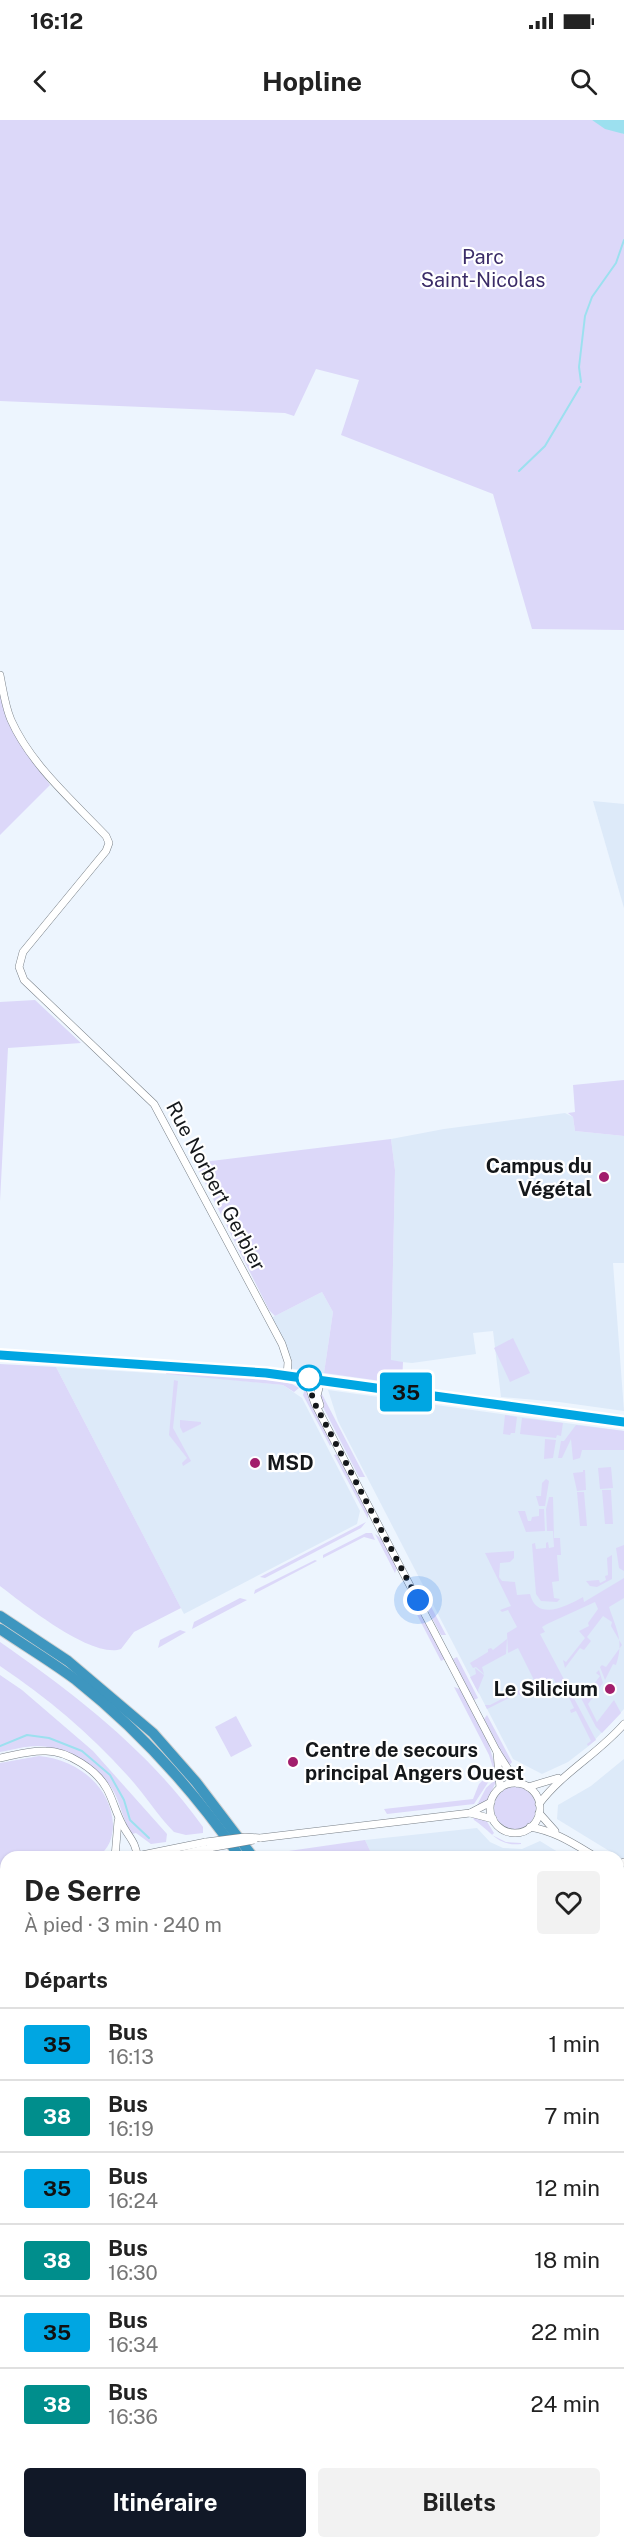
<!DOCTYPE html>
<html lang="fr">
<meta charset="utf-8">
<style>
:root{--surface:#fff;--page:#f2f2f2;--text:#222;--muted:#767676;--line:#e0e0e0;--accent:#111827}
body{margin:0;font-family:"Public Sans",sans-serif;background:var(--page);color:var(--text);height:100vh;display:flex;flex-direction:column;font-size:22px;white-space:nowrap}
*{box-sizing:border-box;margin:0}
p{font-size:20px;color:var(--muted)}
.icon{flex:none;width:33px;height:33px;fill:none;stroke:currentColor;stroke-width:2;stroke-linecap:round;stroke-linejoin:round}
.map{position:relative;flex:1;overflow:hidden}
.sheet{position:absolute;left:0px;top:1731px;width:624px;height:698px;display:flex;flex-direction:column;background:var(--surface);border-radius:18px 18px 0 0;box-shadow:0 2px 4px #0004}
.sheet>*{flex:none}
.badge{padding:0 12px;border-radius:4px;font-size:21px;line-height:39px}
.you{position:absolute;width:30px;height:30px;margin:-15px;border:4px solid #fff;border-radius:50%;background:#1a73e8;box-shadow:0 0 0 9px #1a73e833}
.map>.badge{position:absolute;translate:-50% -50%;box-shadow:0 0 0 3px #fff}
h2{padding:0 24px;font-size:22px;line-height:54px}
.round{display:grid;place-items:center;flex:none;width:63px;height:63px;border-radius:6px;background:var(--page)}
.head{display:flex;align-items:center;justify-content:space-between;height:102px;padding:0 24px}
h1{font-size:28px;font-weight:700;line-height:45px}
.primary-button{display:flex;gap:12px;margin-top:auto;padding:12px 24px}
.primary-button a{flex:1;height:69px;border-radius:6px;background:var(--accent);color:#fff;font-size:24px;font-weight:700;line-height:69px;text-align:center}
.primary-button a+a{background:var(--page);color:var(--text)}
ul{padding:0;list-style:none}
li{display:flex;align-items:center;gap:18px;height:72px;padding:0 24px;border-top:2px solid var(--line)}
li div{flex:1}
li b{display:block;font-size:22px}
li em{font-style:normal}
li .badge{min-width:66px;font-weight:700;text-align:center}
.status{display:flex;justify-content:space-between;align-items:center;height:42px;padding:0 30px;background:var(--surface);direction:ltr}
.status svg{height:16px;fill:currentColor}
header{display:flex;justify-content:space-between;align-items:center;height:78px;padding:0 24px;background:var(--surface);font-size:27px;font-weight:700}
.map>svg:first-child{display:block}
.built{fill:#ddeaf9}
.green{fill:#dcd8f9}
.water{fill:#9ce0ef}
.lines{fill:none;stroke-linecap:round;stroke-linejoin:round}
.stream{stroke:#9ce0ef;stroke-width:2}
.minor-casing{stroke:#798088;stroke-width:8}
.highway-casing{stroke:#d0d1d1;stroke-width:12}
.minor{stroke:#fff;stroke-width:7}
.highway{stroke:#3e96bf;stroke-width:10}
.minor-bridge-casing{stroke:#798088;stroke-width:8;stroke-linecap:butt}
.minor-bridge{stroke:#fff;stroke-width:7}
.line-casing{stroke:#fff;stroke-width:14}
.line{stroke:#00a6e2;stroke-width:9}
.walk{stroke:#14171a;stroke-width:6;stroke-dasharray:0 10.8}
.poi-dot{fill:#a21e6c;stroke:#fff;stroke-width:2}
.stop-dot{fill:#fff;stroke:#00a6e2;stroke-width:3}
.labels{text-anchor:middle;stroke-width:4.5;stroke-linejoin:round;paint-order:stroke}
.park-label{font-size:20px;fill:#3b2c68;stroke:#fff}
.poi-label{font-size:20px;font-weight:bold;fill:#14171a;stroke:#fff;text-anchor:end}
.street-label{font-size:20px;fill:#14171a;stroke:#fff}
</style>
<div class="status"><b>16:12</b><svg viewBox="0 0 49 12"><path d="M0 12V9h3v3zM5 12V6h3v6zM10 12V3h3v9zM15 12V0h3v12zM26 1h20v11H26zM47 4h2v5h-2z"/></svg></div>
<header><svg class="icon" aria-label="back" viewBox="0 0 24 24"><path d="M15 5l-7 7 7 7"/></svg>Hopline<svg class="icon" aria-label="search" viewBox="0 0 24 24"><circle cx="10" cy="10" r="6"/><path d="M15 15l6 6"/></svg></header>
<div class="map">
<svg width="624" height="2428" viewBox="0 0 624 2428">
<rect width="100%" height="100%" fill="#edf5fe"/>
<g class="built">
<polygon points="593,681 624,684 624,788"/>
<polygon points="565,993 573,997 575,1011 624,1016 624,1143 613,1143 624,1291 559,1282 501,1277 493,1211 473,1213 476,1234 412,1243 391,1241 395,1050 391,1019 444,1009"/>
<polygon points="322,1172 333,1192 324,1253 288,1248 269,1199"/>
<polygon points="56,1247 183,1255 283,1265 302,1278 360,1391 357,1404 184,1494"/>
<polygon points="328,1270 624,1311 624,1589 590,1625 568,1642 542,1654 513,1639 338,1301"/>
<polygon points="624,1639 624,1740 557,1699 558,1685 591,1666"/>
<polygon points="477,1708 490,1722 503,1728 522,1729 540,1721 566,1737 373,1737 365,1720"/>
<polygon points="618,1767 624,1771 624,1928 618,1932"/>
<polygon points="6,1805 6,2399 0,2403 0,1807"/>
<polygon points="618,2180 624,2180 624,2297 618,2302"/>
<polygon points="406,2422 410,2428 183,2428 180,2423"/>
</g>
<g class="green">
<polygon points="0,0 592,0 624,14 624,510 532,509 493,374 341,315 359,260 316,249 294,296 285,293 0,281"/>
<polygon points="0,569 18,620 50,665 0,715"/>
<polygon points="35,880 81,923 8,928 0,1081 0,882"/>
<polygon points="624,960 624,1016 575,1011 573,997 568,993 575,992 573,965"/>
<polygon points="391,1019 395,1050 391,1240 403,1242 402,1264 324,1253 333,1192 322,1172 275,1196 269,1190 195,1043"/>
<polygon points="513,1218 530,1253 510,1262 494,1228"/>
<path d="M0,1244L56,1247L181,1488L134,1512L121,1529C92,1539 25,1485 0,1466Z"/>
<polygon points="167,1251 268,1259 292,1264 299,1268 294,1272 283,1265 166,1254"/>
<polygon points="174,1260 178,1261 173,1308 191,1341 183,1346 182,1343 187,1338 169,1315"/>
<polygon points="305,1269 332,1323 330,1326 303,1275"/>
<polygon points="364,1270 453,1284 364,1271"/>
<polygon points="320,1272 323,1276 365,1357 359,1357 320,1281"/>
<polygon points="505,1295 517,1297 515,1313 511,1313 510,1315 503,1314"/>
<polygon points="522,1298 563,1303 561,1316 557,1315 556,1318 520,1314"/>
<polygon points="180,1300 201,1302 201,1304 183,1313 180,1307"/>
<polygon points="576,1305 624,1311 624,1330 582,1330 580,1338 573,1340 571,1319 562,1338 558,1338 561,1321 564,1321"/>
<polygon points="545,1319 556,1320 553,1338 544,1339"/>
<polygon points="337,1334 368,1393 368,1399 334,1335"/>
<polygon points="611,1347 613,1368 600,1369 598,1348"/>
<polygon points="583,1350 585,1350 586,1370 577,1371 573,1353 583,1352"/>
<polygon points="546,1359 549,1361 545,1386 539,1386 536,1376 541,1376 542,1363"/>
<polygon points="602,1370 611,1370 613,1404 605,1404"/>
<polygon points="577,1372 584,1372 587,1406 580,1406"/>
<polygon points="549,1377 553,1377 554,1418 560,1418 561,1435 557,1435 559,1461 552,1462 554,1478 560,1479 557,1482 541,1481 536,1474 532,1424 535,1423 536,1429 546,1428 546,1423 548,1422 549,1428 554,1427 553,1411 547,1411 546,1389"/>
<polygon points="539,1389 544,1389 545,1411 526,1412 518,1391 525,1391 528,1401 531,1401 532,1397 539,1396"/>
<polygon points="366,1402 361,1408 265,1458 260,1457"/>
<polygon points="366,1413 372,1413 375,1420 364,1417 323,1438 323,1435"/>
<polygon points="375,1414 383,1420 397,1447 395,1453"/>
<polygon points="624,1425 624,1451 619,1448 616,1428"/>
<path d="M514,1431V1438L510,1442L500,1443L499,1457L502,1461L515,1462L517,1475L530,1474C537,1502 567,1486 583,1477L584,1482L624,1458V1478L609,1487C617,1511 624,1521 616,1545L613,1544L605,1560L600,1547L602,1545L606,1547L622,1525L611,1506L612,1502L603,1496L587,1517L591,1521L584,1530L580,1528L565,1548L563,1540L566,1542L585,1518L579,1511L589,1506L588,1503L598,1489L595,1482L547,1504L542,1507L545,1512L540,1514L596,1620L588,1626L587,1624L591,1621L576,1591L571,1593L570,1590L574,1588L561,1561L556,1563L553,1558L525,1572L526,1578L517,1574L487,1589L485,1585H490L535,1562L518,1528L508,1533L507,1513L517,1507L508,1490L502,1492L500,1490L511,1486L485,1433Z"/>
<polygon points="612,1435 612,1459 597,1467 590,1466 586,1461 599,1460 600,1463 606,1460 605,1456 608,1455 607,1438"/>
<polygon points="315,1440 317,1441 254,1474 255,1470"/>
<polygon points="426,1477 446,1515 441,1515 423,1481 422,1479"/>
<polygon points="240,1478 247,1480 192,1509 194,1502"/>
<polygon points="416,1483 445,1539 441,1541 412,1485"/>
<polygon points="180,1510 186,1512 158,1528 160,1520"/>
<polygon points="507,1519 506,1534 482,1547 484,1554 476,1547 473,1548 470,1543 465,1546 488,1532 488,1529 491,1528 493,1530"/>
<path d="M0,1522C76,1575 148,1630 203,1707V1713L186,1715L174,1712C157,1695 144,1673 127,1655C89,1613 48,1578 0,1546Z"/>
<polygon points="457,1537 478,1578 474,1580 453,1539"/>
<polygon points="475,1548 484,1555 478,1570 479,1574 470,1557 476,1554"/>
<polygon points="599,1550 603,1563 588,1584 597,1602 614,1580 621,1593 602,1613 596,1607 580,1576 581,1574 585,1576 600,1556 596,1553"/>
<path d="M0,1555L22,1570L93,1631L167,1714L166,1722L151,1724L136,1713L132,1714C123,1701 121,1685 114,1672C99,1645 67,1627 37,1626C25,1626 12,1630 0,1632Z"/>
<polygon points="454,1567 460,1569 489,1625 497,1653 495,1654 489,1635"/>
<polygon points="487,1595 512,1642 509,1646 484,1599"/>
<polygon points="236,1596 252,1626 231,1637 215,1607"/>
<path d="M39,1636C76,1639 111,1666 113,1704C113,1718 109,1729 97,1737H6V1767L0,1769V1643Z"/>
<polygon points="491,1647 491,1658 474,1684 387,1694 384,1689 473,1679 479,1664 490,1653 488,1648"/>
<polygon points="498,1657 488,1680 475,1689 486,1668"/>
<circle cx="515" cy="1688" r="21"/>
<path d="M475,1697L486,1700L494,1713L492,1715L506,1722L521,1723V1724C498,1727 491,1711 474,1700L473,1698Z"/>
<polygon points="365,1720 373,1737 247,1737"/>
<polygon points="624,1901 624,1928 618,1932 618,1906"/>
<polygon points="618,1955 624,1961 624,2180 618,2180"/>
<polygon points="624,2297 624,2428 410,2428 406,2423 618,2422 618,2302"/>
<polygon points="6,2399 6,2422 180,2422 183,2428 0,2428 0,2403"/>
</g>
<polygon class="water" points="592,0 624,0 624,14 605,9"/>
<g class="lines">
<g class="stream">
<polyline points="581,262 579,247 585,196 592,177 616,143 624,120"/>
<polyline points="519,351 545,326 580,267"/>
<polyline points="0,1626 27,1615 49,1618 82,1631 110,1655 124,1680 130,1700 149,1718"/>
</g>
<g class="minor-casing">
<g id="minor">
<path d="M0,555C3,570 5,586 11,600C31,645 73,681 106,716L109,723L106,731L23,832L19,847L24,860L154,984L282,1224L288,1242L287,1256"/>
<polyline points="0,1235 266,1253 624,1302"/>
<polyline points="306,1258 315,1284 497,1632 517,1663"/>
<polyline points="320,1285 317,1276 321,1260"/>
<polyline points="497,1632 500,1668"/>
<path d="M0,1638C15,1635 30,1630 46,1631C68,1631 97,1650 107,1669C113,1680 116,1693 122,1704C127,1715 137,1723 137,1737"/>
<circle cx="515" cy="1688" r="25"/>
<polyline points="528,1667 558,1658"/>
<path d="M539,1684C563,1652 598,1634 624,1604"/>
<polyline points="470,1693 493,1699"/>
<polyline points="539,1693 555,1711"/>
<path d="M530,1707C555,1711 574,1724 596,1737"/>
<polyline points="260,1718 470,1693 491,1682"/>
<polyline points="115,1737 118,1701"/>
<polyline points="132,1737 206,1722"/>
<polyline points="170,1737 209,1728"/>
<polyline points="618,1744 624,1742"/>
<polyline points="618,1751 624,1754"/>
<polyline points="0,1778 6,1776"/>
<polyline points="618,1954 624,1949"/>
<polyline points="618,1967 624,1972"/>
<polyline points="4,2012 6,2011"/>
<polyline points="0,2159 6,2166"/>
<polyline points="618,2170 624,2171"/>
<polyline points="0,2247 6,2243"/>
<polyline points="172,2422 174,2428"/>
<polyline points="322,2428 323,2422"/>
</g>
</g>
<g class="highway-casing">
<g id="highway">
<polyline points="0,1496 68,1541 153,1613 196,1662 253,1737"/>
<path d="M0,1509C25,1526 52,1542 76,1560C139,1610 194,1671 240,1737"/>
<polyline points="618,2014 624,2018"/>
<polyline points="618,2088 624,2090"/>
<polyline points="618,2100 624,2102"/>
<polyline points="618,2116 624,2117"/>
<polyline points="0,2426 6,2421"/>
<polyline points="16,2428 23,2422"/>
<polyline points="39,2428 42,2422"/>
</g>
</g>
<use href="#minor" class="minor"/>
<use href="#highway" class="highway"/>
<g class="minor-bridge-casing">
<g id="minor-bridge">
<polyline points="206,1722 245,1717 260,1718"/>
<polyline points="209,1728 254,1720"/>
</g>
</g>
<use href="#minor-bridge" class="minor-bridge"/>
</g>
<g class="lines">
<g class="line-casing">
<polyline id="line" points="0,1235 266,1253 624,1302"/>
</g>
<use href="#line" class="line"/>
<polyline class="walk" points="309,1258 306,1258 315,1284 418,1480"/>
</g>
<g class="poi-dot">
<circle cx="604" cy="1057" r="6"/>
<circle cx="255" cy="1343" r="6"/>
<circle cx="610" cy="1569" r="6"/>
<circle cx="293" cy="1642" r="6"/>
</g>
<circle class="stop-dot" cx="309" cy="1258" r="12"/>
<g class="labels">
<g class="park-label">
<text x="483" y="144">Parc<tspan x="483" dy="23">Saint-Nicolas</tspan></text>
</g>
<g class="poi-label">
<text x="592" y="1053">Campus du<tspan x="592" dy="23">Végétal</tspan></text>
<text x="267" y="1350" text-anchor="start">MSD</text>
<text x="598" y="1576">Le Silicium</text>
<text x="305" y="1637" text-anchor="start">Centre de secours<tspan x="305" dy="23">principal Angers Ouest</tspan></text>
</g>
<g class="street-label">
<text transform="translate(216 1066) rotate(62)" y="7">Rue Norbert Gerbier</text>
</g>
</g>
</svg>
<div class="you" style="left:418px;top:1480px"></div>
<b class="badge" style="left:406px;top:1272px;background:#00a6e2;color:#111">35</b>
<section class="sheet">
<div class="head"><div><h1>De Serre</h1><p>À pied · 3 min · 240 m</p></div><a class="round"><svg class="icon" aria-label="heart" viewBox="0 0 24 24"><path d="M12 20l-8-8c-3-5 5-10 8-4 3-6 11-1 8 4z"/></svg></a></div>
<h2>Départs</h2>
<ul>
<li><span class="badge" style="background:#00a6e2;color:#111">35</span><div><b>Bus</b><p>16:13</p></div><em>1 min</em></li>
<li><span class="badge" style="background:#008e8c;color:#fff">38</span><div><b>Bus</b><p>16:19</p></div><em>7 min</em></li>
<li><span class="badge" style="background:#00a6e2;color:#111">35</span><div><b>Bus</b><p>16:24</p></div><em>12 min</em></li>
<li><span class="badge" style="background:#008e8c;color:#fff">38</span><div><b>Bus</b><p>16:30</p></div><em>18 min</em></li>
<li><span class="badge" style="background:#00a6e2;color:#111">35</span><div><b>Bus</b><p>16:34</p></div><em>22 min</em></li>
<li><span class="badge" style="background:#008e8c;color:#fff">38</span><div><b>Bus</b><p>16:36</p></div><em>24 min</em></li>
</ul>
<div class="primary-button"><a>Itinéraire</a><a>Billets</a></div>
</section>
</div>
